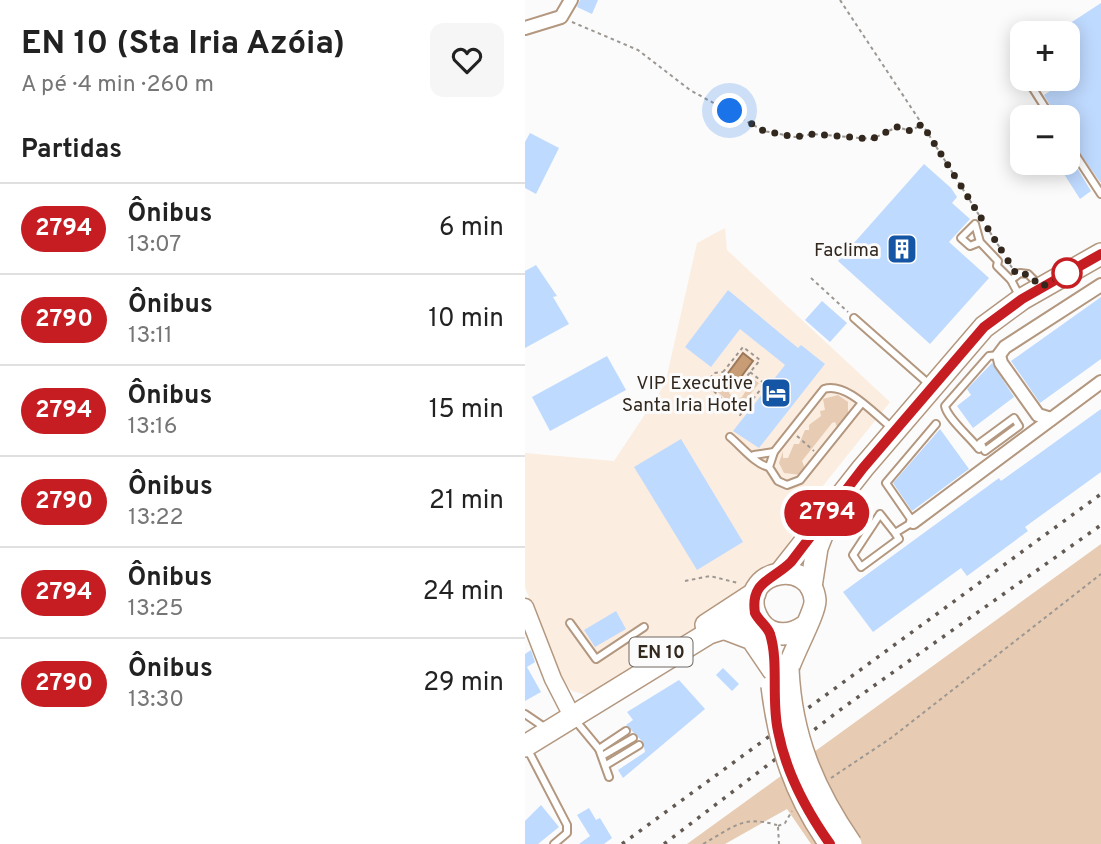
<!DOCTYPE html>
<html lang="pt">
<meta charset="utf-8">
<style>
:root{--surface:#fff;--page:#f6f6f6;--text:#222;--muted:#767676;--line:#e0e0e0}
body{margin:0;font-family:Overpass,sans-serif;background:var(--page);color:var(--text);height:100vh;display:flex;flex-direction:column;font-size:26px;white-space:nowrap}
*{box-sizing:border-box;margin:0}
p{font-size:23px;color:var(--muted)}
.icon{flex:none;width:38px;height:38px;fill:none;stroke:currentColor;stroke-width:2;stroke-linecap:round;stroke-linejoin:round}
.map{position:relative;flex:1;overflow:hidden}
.details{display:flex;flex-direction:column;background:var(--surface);width:525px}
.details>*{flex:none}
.badge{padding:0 14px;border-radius:23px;font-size:24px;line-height:46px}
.tools{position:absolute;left:485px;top:21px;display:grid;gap:14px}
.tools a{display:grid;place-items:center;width:70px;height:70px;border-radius:14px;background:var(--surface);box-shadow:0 4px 18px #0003;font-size:35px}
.you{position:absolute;width:35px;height:35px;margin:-18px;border:5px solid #fff;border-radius:50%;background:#1a73e8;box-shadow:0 0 0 10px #1a73e833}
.map>.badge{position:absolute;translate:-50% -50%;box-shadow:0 0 0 4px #fff}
h2{padding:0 21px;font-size:26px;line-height:63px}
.round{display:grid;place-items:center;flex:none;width:74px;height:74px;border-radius:14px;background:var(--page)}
.headline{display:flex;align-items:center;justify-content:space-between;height:119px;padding:0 21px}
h1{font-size:33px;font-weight:700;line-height:52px}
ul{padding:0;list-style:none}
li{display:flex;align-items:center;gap:21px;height:91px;padding:0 21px;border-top:2px solid var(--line)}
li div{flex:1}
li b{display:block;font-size:26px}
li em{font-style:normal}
li .badge{min-width:77px;font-weight:700;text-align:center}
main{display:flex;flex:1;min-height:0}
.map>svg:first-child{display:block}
.built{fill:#fcede1}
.green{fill:#e7cbb3}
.water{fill:#c89c75;stroke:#9b795b;stroke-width:2}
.building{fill:#bfdaff}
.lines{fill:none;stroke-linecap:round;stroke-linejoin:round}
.service-casing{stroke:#b3977f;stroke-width:10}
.minor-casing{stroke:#b3977f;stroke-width:16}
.tertiary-casing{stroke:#b3977f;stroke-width:19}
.primary-casing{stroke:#b3977f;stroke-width:24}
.path{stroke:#9c9792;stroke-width:2;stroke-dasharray:3.5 3.5;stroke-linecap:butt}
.service{stroke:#fff;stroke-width:6}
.minor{stroke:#fff;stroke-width:12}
.tertiary{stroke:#fff;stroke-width:16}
.primary{stroke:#fff;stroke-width:21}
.rail{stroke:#635a53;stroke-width:3.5;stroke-dasharray:3.5 7;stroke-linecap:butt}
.primary-bridge-casing{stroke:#b3977f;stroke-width:24;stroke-linecap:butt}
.primary-bridge{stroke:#fff;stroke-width:21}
.line-casing{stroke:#fff;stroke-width:16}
.line{stroke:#c61d23;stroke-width:10}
.walk{stroke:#33281e;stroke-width:7;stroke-dasharray:0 12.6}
.stop-dot{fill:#fff;stroke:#c61d23;stroke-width:3.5}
.labels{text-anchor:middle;stroke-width:6;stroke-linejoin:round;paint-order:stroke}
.shield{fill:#fbfbfb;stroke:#6f6760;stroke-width:2}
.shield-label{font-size:18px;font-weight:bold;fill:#33281e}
.poi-label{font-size:19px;fill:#33281e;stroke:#fbfbfb;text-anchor:end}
</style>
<main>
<section class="details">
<div class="headline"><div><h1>EN 10 (Sta Iria Azóia)</h1><p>A pé · 4 min · 260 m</p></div><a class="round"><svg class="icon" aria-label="heart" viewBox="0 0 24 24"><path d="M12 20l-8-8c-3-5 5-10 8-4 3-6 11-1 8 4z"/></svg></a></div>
<h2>Partidas</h2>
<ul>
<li><span class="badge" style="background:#c61d23;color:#fff">2794</span><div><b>Ônibus</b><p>13:07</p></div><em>6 min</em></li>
<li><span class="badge" style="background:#c61d23;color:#fff">2790</span><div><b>Ônibus</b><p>13:11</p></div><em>10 min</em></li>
<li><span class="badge" style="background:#c61d23;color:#fff">2794</span><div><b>Ônibus</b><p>13:16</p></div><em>15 min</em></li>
<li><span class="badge" style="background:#c61d23;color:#fff">2790</span><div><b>Ônibus</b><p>13:22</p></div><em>21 min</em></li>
<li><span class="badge" style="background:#c61d23;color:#fff">2794</span><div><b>Ônibus</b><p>13:25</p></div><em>24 min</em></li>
<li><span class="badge" style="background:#c61d23;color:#fff">2790</span><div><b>Ônibus</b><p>13:30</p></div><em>29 min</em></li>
</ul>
</section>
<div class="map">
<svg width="576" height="844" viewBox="0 0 576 844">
<rect width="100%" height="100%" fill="#fbfbfb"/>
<polygon class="built" points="200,228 202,250 365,402 297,487 255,557 236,580 191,615 62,695 47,691 34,677 0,587 0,453 89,461 140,384 172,243"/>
<g class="green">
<polygon points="195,375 200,380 199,385 203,381 208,386 204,393 211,400 217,397 228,379 234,383 213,410 186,386"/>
<polygon points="313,395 323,402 323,416 313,429 310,422 307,423 277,461 281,471 276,475 259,473 254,463 258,451 258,458 263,458 269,444 274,444 280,430 284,430 284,425 296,416 295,411 300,410 298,399"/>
<polygon points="576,544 576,844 286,844 262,809 200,844 162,844"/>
</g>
<polygon class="water" points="218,353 228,361 213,381 203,373"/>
<g class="building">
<polygon points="55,0 73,0 67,14 52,7"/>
<polygon points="576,3 576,182 575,182 542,135 542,117 532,117 519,95 547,77 542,71 542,33 530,33"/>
<polygon points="5,133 34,148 11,194 0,188 0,142"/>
<polygon points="532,163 549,163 566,191 555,199"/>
<polygon points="399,164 426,188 432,197 427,203 445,219 424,242 464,278 405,344 313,261"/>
<polygon points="11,265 32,296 28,297 44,324 0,348 0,271"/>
<polygon points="203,290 273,348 276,345 300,364 234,448 208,431 260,365 215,329 186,367 160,347"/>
<polygon points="576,297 576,359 515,403 486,361"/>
<polygon points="297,301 322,323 305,342 280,320"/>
<polygon points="82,356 101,390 25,431 7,397"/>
<polygon points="467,363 489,397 448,428 432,406 446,395 442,389"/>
<polygon points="576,409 576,472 500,527 503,531 442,576 436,568 348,632 318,592 474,478 476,481"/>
<polygon points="415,429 444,469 387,511 368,483"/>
<polygon points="156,439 218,542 172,570 109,467"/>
<polygon points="91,611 101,629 70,647 59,630"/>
<polygon points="6,650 10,662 2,667 16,692 0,701 0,654"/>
<polygon points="198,668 214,684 207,691 191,675"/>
<polygon points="154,680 180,709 98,778 93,770 120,752 118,742 101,725 108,720 102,712"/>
<polygon points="16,805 34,827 13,844 0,844 0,821"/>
<polygon points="64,808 71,820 75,818 87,838 79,844 54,844 65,836 52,815"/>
</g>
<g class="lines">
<g class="service-casing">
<g id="service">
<polyline points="502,79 526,117"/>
<polyline points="542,142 576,194"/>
<polyline points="455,242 445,246 436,238 450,224 455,242 473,261 472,266 486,280 495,297"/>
<polyline points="486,280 495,273 503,274 515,286"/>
<polyline points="329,318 405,385"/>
<path d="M336,404L275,480L262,485L253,481L244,467L249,452L299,389C322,382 349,414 367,428"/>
<polygon points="489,418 494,426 460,451 455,443"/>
<path d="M205,437C216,446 231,465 244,467"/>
<path d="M457,446L454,449C445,437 422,418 420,406L464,356L474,355"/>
<polyline points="229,455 249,452"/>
<polyline points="370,533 355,514 328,555 336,567 374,539 370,533 388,522 361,483 411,424"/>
<polyline points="45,623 71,659 119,627"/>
<polyline points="0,714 22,729"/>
<polyline points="50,720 74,749 84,777"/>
<polyline points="74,749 101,731"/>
<polyline points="3,750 42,825 42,833 29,844"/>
<polyline points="77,756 108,738"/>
<polyline points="81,765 114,745"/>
</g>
</g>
<g class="minor-casing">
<g id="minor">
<polyline points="0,28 36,17 46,0"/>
<polyline points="526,419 513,415 476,363 474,355 480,347 576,285"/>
<polyline points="388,522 576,382"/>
</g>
</g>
<g class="tertiary-casing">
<polyline id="tertiary" points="0,607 28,679 47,716"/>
</g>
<g class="primary-casing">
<g id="primary">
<polyline points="256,572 338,468 459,327 497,299 576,254"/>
<polyline points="286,587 292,548 301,525"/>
<polyline points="181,625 230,593"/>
<polyline points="198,628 227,639 248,670"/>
<path d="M263,669C268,653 291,611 290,600C286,558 219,569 229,610C232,619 237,627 245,631C258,637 270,633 280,626"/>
<polyline points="0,746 184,633 222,621 234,622"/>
</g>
</g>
<g class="path">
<polyline points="315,0 397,124"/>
<polyline points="47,22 113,50 165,90 239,131 270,137 288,134 347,139 372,127 386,131 397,124 454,215"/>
<polyline points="461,226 477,251"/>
<polyline points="481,259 488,269"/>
<polyline points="286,278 323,312"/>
<polyline points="198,372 218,347 235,360 215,385 198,372 189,373 181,384 215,415 240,384 225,372"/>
<polyline points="272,436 289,451"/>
<polyline points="160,581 185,576 213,583"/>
<polyline points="306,778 366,738 576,574"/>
<polyline points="253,826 260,823 267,811"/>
<polyline points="253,827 254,844"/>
<path d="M178,844C209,827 217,815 252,825"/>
</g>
<use href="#service" class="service"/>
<use href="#minor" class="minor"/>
<use href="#tertiary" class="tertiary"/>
<use href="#primary" class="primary"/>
<g class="rail">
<polyline points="97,844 576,494"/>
<polyline points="139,844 319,707 576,525"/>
</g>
<g class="primary-bridge-casing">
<g id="primary-bridge">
<path d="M263,669C266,736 288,789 326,844"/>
<path d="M247,686C254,745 270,795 305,844"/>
</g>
</g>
<use href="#primary-bridge" class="primary-bridge"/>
</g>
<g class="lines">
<g class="line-casing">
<path id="line" d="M305,844C281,810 261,773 253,731C246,700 254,662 245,634C243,627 234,621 230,613C225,581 248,580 266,562L338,468L459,327L497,299L576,254"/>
</g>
<use href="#line" class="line"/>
<polyline class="walk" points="205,111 239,131 270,137 288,134 347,139 372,127 386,131 397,124 492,275 503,274 516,287 542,273"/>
</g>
<defs>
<g id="building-square" transform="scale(1.575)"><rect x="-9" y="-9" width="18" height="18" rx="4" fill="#1455a5" stroke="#fbfbfb"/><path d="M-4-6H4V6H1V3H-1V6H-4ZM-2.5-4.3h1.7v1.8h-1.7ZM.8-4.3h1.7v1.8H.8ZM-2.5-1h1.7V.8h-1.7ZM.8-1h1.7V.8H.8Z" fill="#fff"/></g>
<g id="hotel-square" transform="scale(1.575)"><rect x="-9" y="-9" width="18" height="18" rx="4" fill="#1455a5" stroke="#fbfbfb"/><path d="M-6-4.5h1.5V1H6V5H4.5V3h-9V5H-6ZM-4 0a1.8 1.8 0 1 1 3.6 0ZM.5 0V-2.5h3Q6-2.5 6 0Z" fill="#fff"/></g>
</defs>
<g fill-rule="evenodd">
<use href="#building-square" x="377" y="249"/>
<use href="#hotel-square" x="251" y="393"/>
</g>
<circle class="stop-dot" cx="542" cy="273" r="14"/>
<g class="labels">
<rect class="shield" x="104.5" y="637.5" width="63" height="29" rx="5"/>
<g class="shield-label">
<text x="136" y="658">EN 10</text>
</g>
<g class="poi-label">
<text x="354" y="256">Faclima</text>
<text x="228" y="389">VIP Executive<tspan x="228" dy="22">Santa Iria Hotel</tspan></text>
</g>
</g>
</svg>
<div class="tools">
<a>+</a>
<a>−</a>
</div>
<div class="you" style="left:205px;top:111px"></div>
<b class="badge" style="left:302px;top:513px;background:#c61d23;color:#fff">2794</b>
</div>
</main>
